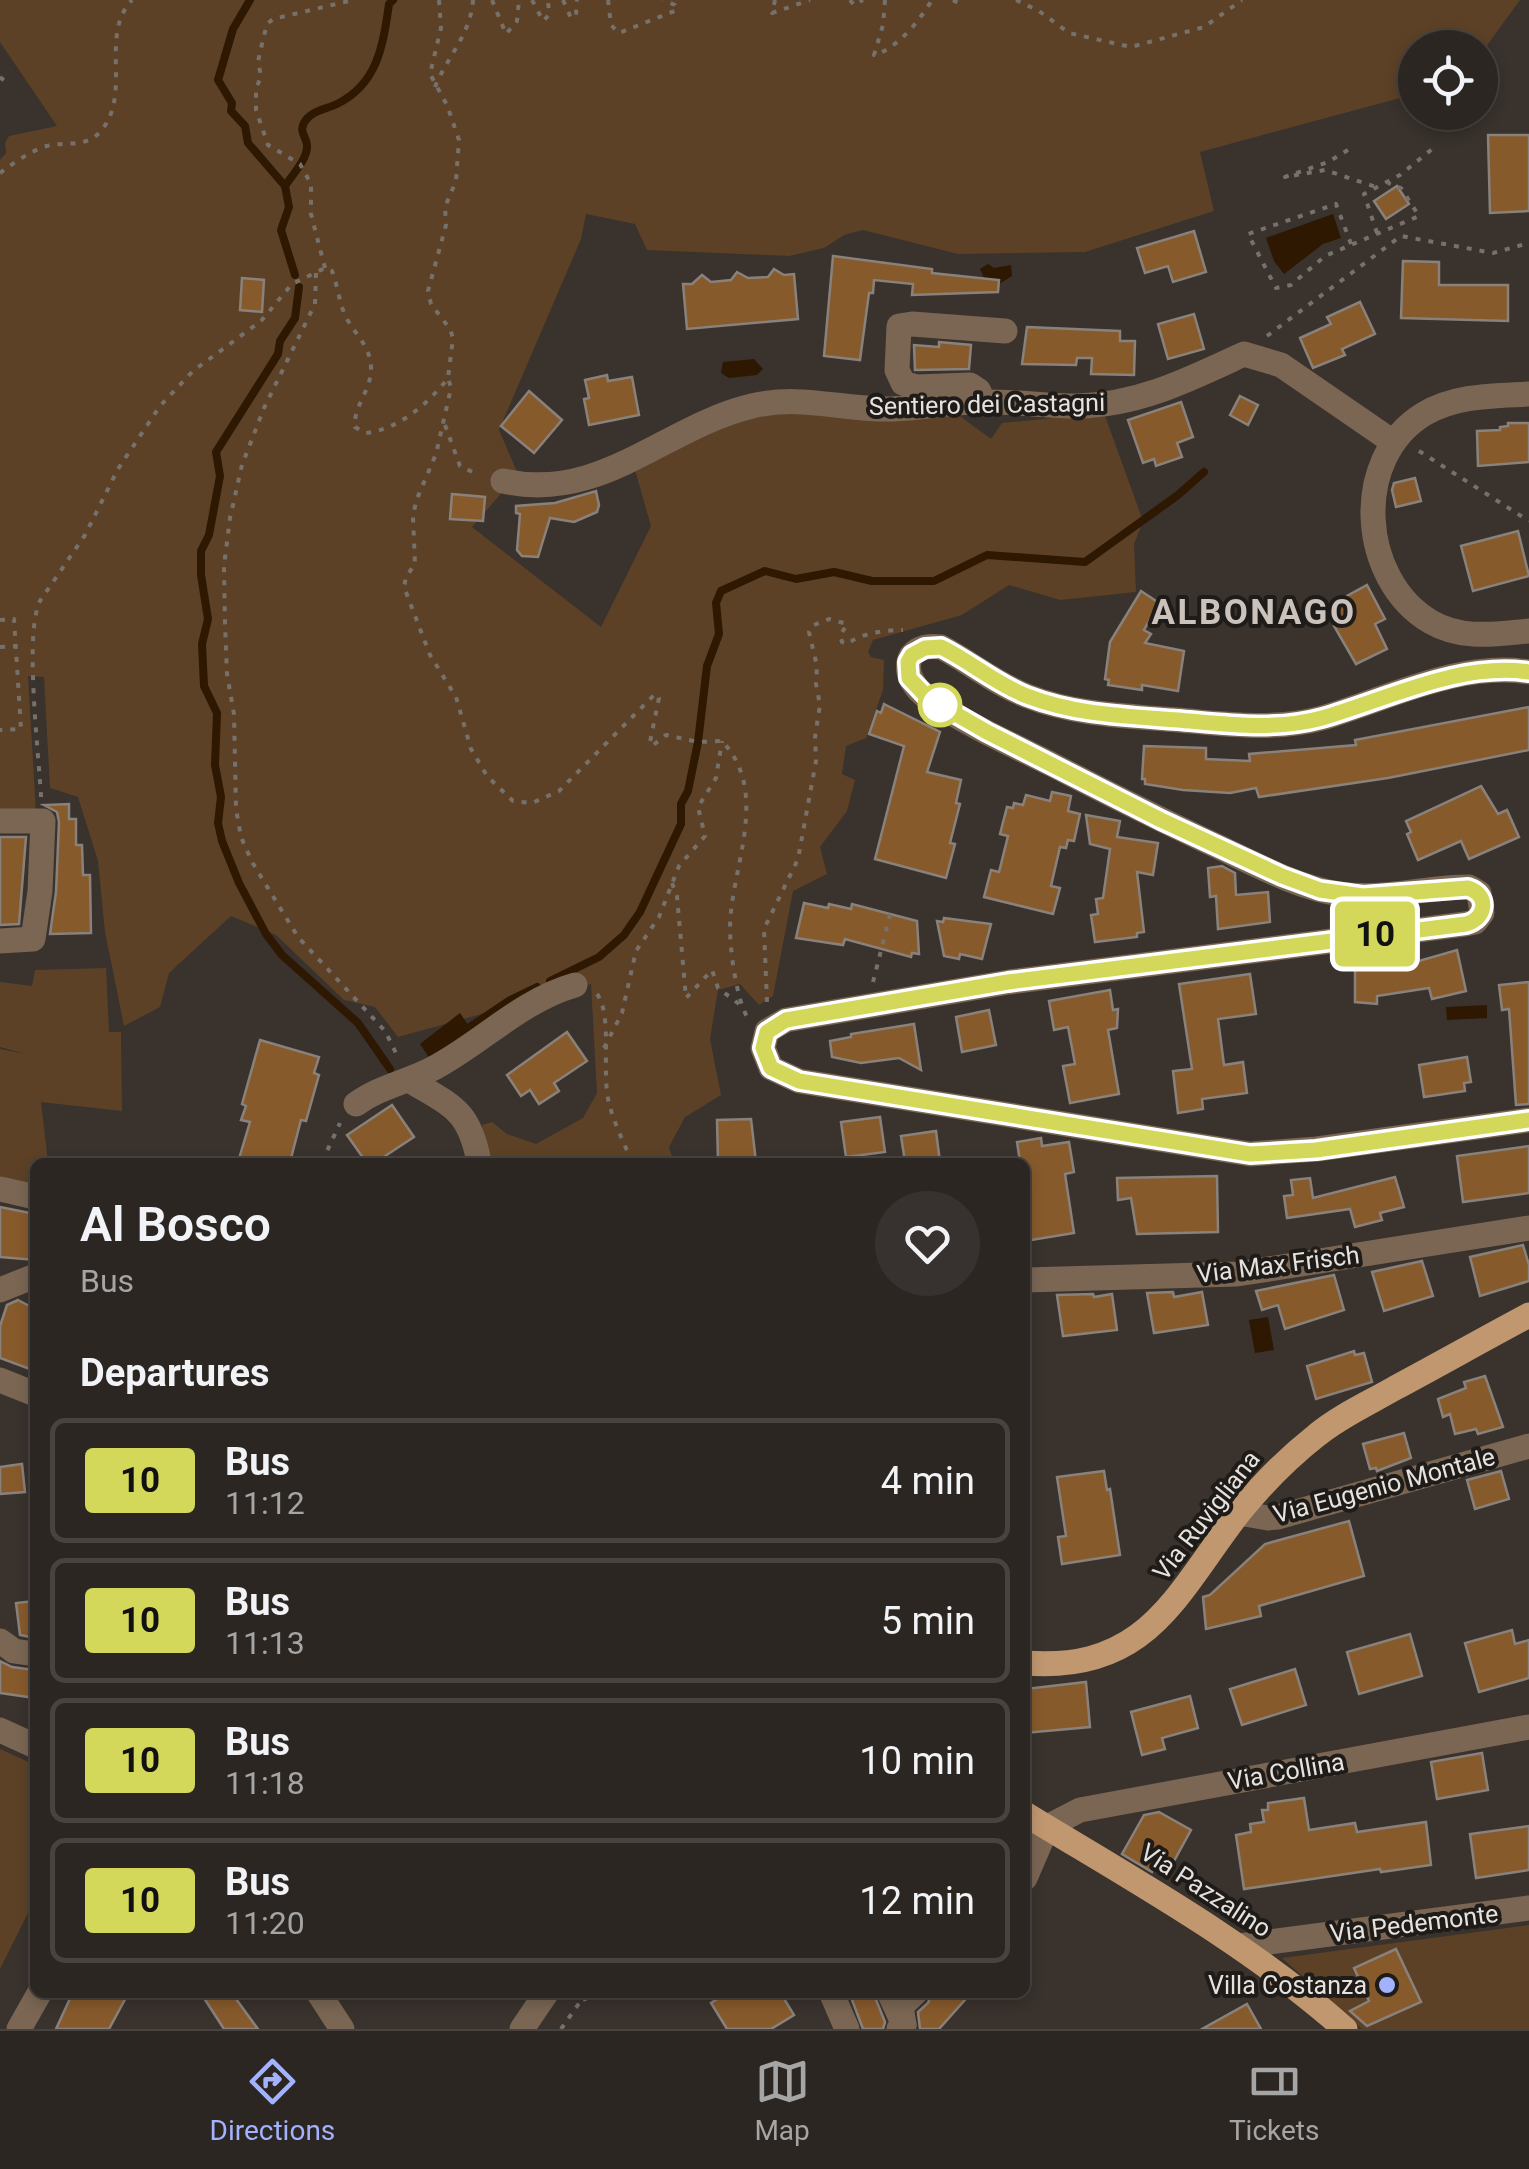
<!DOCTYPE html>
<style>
:root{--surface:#2b2622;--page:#37322f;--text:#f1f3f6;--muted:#a6a5a5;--line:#474340;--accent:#a3b2fd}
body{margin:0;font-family:Roboto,sans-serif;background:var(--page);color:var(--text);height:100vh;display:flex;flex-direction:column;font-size:38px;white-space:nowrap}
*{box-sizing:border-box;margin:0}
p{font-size:32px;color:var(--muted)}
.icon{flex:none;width:55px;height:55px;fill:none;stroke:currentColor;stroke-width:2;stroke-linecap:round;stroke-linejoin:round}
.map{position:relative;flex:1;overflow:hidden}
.details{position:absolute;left:30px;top:1158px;width:1000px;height:840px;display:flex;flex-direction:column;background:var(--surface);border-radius:15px;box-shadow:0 5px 15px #0003,0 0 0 2px var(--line)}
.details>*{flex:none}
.badge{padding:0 20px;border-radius:8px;font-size:35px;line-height:65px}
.fabs{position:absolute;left:1398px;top:30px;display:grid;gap:20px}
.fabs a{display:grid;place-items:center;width:100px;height:100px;border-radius:50%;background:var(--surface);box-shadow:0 5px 15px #0003,0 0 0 2px var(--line);font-size:50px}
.map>.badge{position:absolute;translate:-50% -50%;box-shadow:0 0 0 5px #fff}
h2{padding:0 50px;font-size:38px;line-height:90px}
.round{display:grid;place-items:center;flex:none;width:105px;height:105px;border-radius:52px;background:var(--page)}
.overview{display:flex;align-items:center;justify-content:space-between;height:170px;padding:0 50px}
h1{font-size:48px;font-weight:600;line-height:75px}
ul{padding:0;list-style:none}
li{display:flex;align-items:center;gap:30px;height:125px;margin:0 20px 15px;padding:0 30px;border:5px solid var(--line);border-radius:15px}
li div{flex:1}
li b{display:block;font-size:38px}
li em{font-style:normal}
li .badge{min-width:110px;font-weight:700;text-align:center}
.tabs{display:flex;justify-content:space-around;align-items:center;height:140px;border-top:2px solid var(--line);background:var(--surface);font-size:28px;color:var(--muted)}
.tabs a{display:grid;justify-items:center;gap:5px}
.tabs .on{color:var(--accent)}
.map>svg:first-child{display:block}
.green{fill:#5c4126}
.water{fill:#2e1801}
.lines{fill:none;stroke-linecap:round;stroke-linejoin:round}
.stream{stroke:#2e1801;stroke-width:8}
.building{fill:#875a2b;stroke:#89817b;stroke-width:2.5}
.path{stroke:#77716c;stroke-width:4;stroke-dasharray:5 8;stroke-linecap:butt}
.minor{stroke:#7a6653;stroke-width:25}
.major{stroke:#c0976f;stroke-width:25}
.line-casing{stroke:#fff;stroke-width:22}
.line{stroke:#d4d85a;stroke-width:15}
.stop-dot{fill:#fff;stroke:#d4d85a;stroke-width:5}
.poi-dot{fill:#a3b2fd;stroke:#1e1b18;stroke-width:4}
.labels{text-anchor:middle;stroke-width:8;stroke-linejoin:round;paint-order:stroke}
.street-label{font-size:25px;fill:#e6e2de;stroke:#1e1b18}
.poi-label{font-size:25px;fill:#e6e2de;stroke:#1e1b18;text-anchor:end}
.district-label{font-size:35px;font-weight:bold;letter-spacing:2.5px;fill:#cac2bb;stroke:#1e1b18}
</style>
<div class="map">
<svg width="1529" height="2029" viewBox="0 0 1529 2029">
<rect width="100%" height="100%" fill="#39322d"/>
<g class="green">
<polygon points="0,0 1520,0 1480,55 1480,48 1415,48 1415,94 1200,152 1214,211 1085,252 958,254 863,230 844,235 824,248 789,256 647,250 635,224 586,214 581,239 499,430 518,474 472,527 601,627 651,526 635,470 670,445 754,413 953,411 991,439 1002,423 1104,413 1143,521 1134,544 1136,592 1060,600 1009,585 962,615 873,640 868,652 871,657 884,660 883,690 866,738 846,746 842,774 855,780 847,811 820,847 827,874 793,891 773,996 759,1005 740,984 718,990 710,1039 721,1095 685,1117 669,1147 674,1162 487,1162 482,1125 492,1122 507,1134 536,1144 583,1118 597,1093 591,984 398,1037 375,1007 344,1000 276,935 231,916 169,973 160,1007 124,1026 105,932 98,861 78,797 50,788 44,677 28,676 36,812 0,814 0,160 6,153 5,143 9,136 57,126 0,42"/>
<polygon points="106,968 109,1032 121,1032 122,1111 41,1102 48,1162 35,1162 35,1188 0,1179 0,1049 26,1054 0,1047 0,982 32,986 35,970"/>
<polygon points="0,1749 35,1765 35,1899 0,1969"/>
<polygon points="1529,1925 1529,2029 1362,2029 1282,1958"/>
</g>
<g class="water">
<polygon points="1333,214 1341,238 1323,244 1284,274 1274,261 1266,238"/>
<polygon points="988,264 994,268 1011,265 1012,276 999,284 986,282 980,269"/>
<polygon points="754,359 763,369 757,375 729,378 721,373 723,362"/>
<polygon points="1487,1005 1487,1018 1447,1020 1446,1007"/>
<polygon points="460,1013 476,1037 432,1062 420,1044"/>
<polygon points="1268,1317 1274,1350 1255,1353 1249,1320"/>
</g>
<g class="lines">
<g class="stream">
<polyline points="250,0 233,29 218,80 232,103 231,111 245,126 248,143 285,186 289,207 281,230 295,275"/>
<path d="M285,186C292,175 308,159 307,145C306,136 299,132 304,123C310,111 327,109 337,104C378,84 383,45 389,4L393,0"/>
<polyline points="299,287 295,318 280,341 278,354 216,452 220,476 209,535 201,551 201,575 208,619 202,644 204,686 217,713 215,765 221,797 218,823 222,841 239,883 266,934 282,955 358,1023 390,1069"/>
<polyline points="550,981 599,957 624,935 640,912 681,824 681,804 688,791 698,742 707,666 719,634 716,603 721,591 765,571 796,579 834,572 872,581 934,581 987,555 1085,562 1178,495 1204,472"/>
<polyline points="464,1031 510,1000 537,987"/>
</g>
</g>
<g class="building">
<polygon points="1488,135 1529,135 1529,211 1490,213"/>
<polygon points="1397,186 1409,204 1386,219 1374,201"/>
<polygon points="1194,231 1206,272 1173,282 1168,266 1145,273 1137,248"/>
<polygon points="833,256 932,269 932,273 999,280 998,292 912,295 913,284 874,280 873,293 869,293 860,360 824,356"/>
<polygon points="1403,261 1439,262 1439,285 1508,285 1508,321 1401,318"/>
<polygon points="774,269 784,275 794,274 798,319 687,329 683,284 692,284 702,275 711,282 731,280 737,272 748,278 768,277"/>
<polygon points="242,278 264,280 262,312 240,310"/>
<polygon points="1360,302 1375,334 1342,349 1345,355 1313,368 1300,338 1331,324 1327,317"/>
<polygon points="1194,314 1204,349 1168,359 1158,324"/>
<polygon points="1027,327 1120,331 1120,341 1135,341 1134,375 1091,374 1092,358 1077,358 1076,365 1022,364"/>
<polygon points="939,342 971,345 969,369 915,370 914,345 939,347"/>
<polygon points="607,375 608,381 632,377 639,415 589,425 584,399 589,398 585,380"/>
<polygon points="529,391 562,420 534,453 501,426"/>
<polygon points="1240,396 1258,405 1248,425 1230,415"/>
<polygon points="1181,402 1193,437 1177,443 1182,457 1156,466 1154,459 1143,463 1128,420"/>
<polygon points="1508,423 1529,423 1529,462 1478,466 1477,431 1500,430 1500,427 1508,426"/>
<polygon points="1415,478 1421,501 1396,507 1392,490 1394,483"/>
<polygon points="596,491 599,505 597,512 574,522 550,518 538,557 522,556 517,550 520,514 516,513 516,506 555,503"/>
<polygon points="452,494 485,497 483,521 450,519"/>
<polygon points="1518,531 1529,576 1473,591 1461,546"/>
<polygon points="1367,585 1385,619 1375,624 1387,649 1356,664 1334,626 1342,621 1334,603"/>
<polygon points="1141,591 1159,603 1144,630 1151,634 1145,643 1184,651 1178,691 1142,685 1142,690 1108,685 1109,680 1105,679 1110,642"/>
<polygon points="884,704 940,732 927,772 961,780 956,803 960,804 950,843 955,844 946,878 875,859 904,746 869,734 877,711 881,713"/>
<polygon points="1529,707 1529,750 1388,778 1259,797 1256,788 1230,793 1183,790 1145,784 1145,779 1142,779 1144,746 1206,748 1206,759 1250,761 1249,754 1356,745 1355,740"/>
<polygon points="1481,786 1498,814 1507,810 1519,837 1469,859 1461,841 1418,860 1407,834 1411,832 1406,821"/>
<polygon points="1052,792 1071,796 1068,811 1080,814 1074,841 1068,840 1066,848 1060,847 1051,886 1060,888 1053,914 984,897 991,870 999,872 1008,836 1000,834 1007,807 1013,808 1014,803 1023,805 1026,795 1050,801"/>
<polygon points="69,804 69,819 76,819 76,845 82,845 83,875 90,875 91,933 50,934 56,892 59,822 57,812 44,805"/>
<polygon points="1086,815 1120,821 1117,837 1158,843 1153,875 1137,872 1144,932 1137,933 1137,937 1095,942 1091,915 1098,914 1096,899 1103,898 1110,849 1090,844"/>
<polygon points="0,837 26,837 19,924 0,925"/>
<polygon points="1222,866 1235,873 1236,895 1268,892 1270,922 1218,929 1216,896 1210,897 1208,868"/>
<polygon points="804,903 828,908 829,904 851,909 852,904 917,921 919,954 912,953 911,957 845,939 843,945 796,938"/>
<polygon points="944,918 991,924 982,959 960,954 959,959 944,956 937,921 943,922"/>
<polygon points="1457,950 1466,991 1432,999 1429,988 1377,996 1377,1004 1355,1002 1355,968 1398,967"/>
<polygon points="1250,974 1256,1014 1218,1019 1224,1065 1243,1062 1247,1093 1202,1099 1203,1109 1178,1113 1173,1071 1192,1069 1179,984"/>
<polygon points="1529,982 1529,1104 1516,1105 1509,1009 1502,1010 1499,985"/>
<polygon points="1110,990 1113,1010 1118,1009 1117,1028 1108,1030 1119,1094 1070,1103 1063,1066 1075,1064 1068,1027 1054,1030 1049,1001"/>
<polygon points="989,1010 996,1045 962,1052 956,1017"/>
<polygon points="914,1024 921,1070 899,1058 861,1063 832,1057 830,1041 851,1037 851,1034"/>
<polygon points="567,1032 587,1061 554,1083 559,1091 539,1104 530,1090 521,1096 507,1075"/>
<polygon points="260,1040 319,1057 314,1073 319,1075 306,1121 301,1120 290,1162 238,1162 250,1122 241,1120 246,1106 242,1104"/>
<polygon points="1467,1057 1471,1082 1464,1083 1465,1091 1424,1097 1419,1065"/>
<polygon points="392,1105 414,1137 376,1162 366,1162 347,1135"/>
<polygon points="880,1117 885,1152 846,1157 841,1122"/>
<polygon points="751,1119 756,1162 718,1162 717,1120"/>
<polygon points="936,1131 940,1162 905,1162 901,1136"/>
<polygon points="1041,1138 1042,1146 1069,1142 1074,1172 1065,1174 1074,1233 1025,1241 1025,1162 1020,1162 1017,1142"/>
<polygon points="1529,1146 1529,1193 1463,1202 1457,1156"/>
<polygon points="1217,1176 1218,1232 1137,1234 1131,1198 1118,1200 1117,1178"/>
<polygon points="1395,1177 1404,1207 1380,1213 1382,1220 1355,1227 1350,1209 1287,1218 1284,1196 1293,1195 1291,1180 1310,1178 1313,1198"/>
<polygon points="0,1207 35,1214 35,1260 0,1257"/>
<polygon points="1523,1245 1529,1265 1529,1281 1480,1296 1470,1257"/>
<polygon points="1422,1261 1433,1296 1384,1311 1372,1272"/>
<polygon points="1334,1275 1344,1310 1285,1329 1278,1305 1262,1310 1256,1291"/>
<polygon points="1173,1292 1174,1297 1202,1292 1208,1325 1154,1333 1147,1293"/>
<polygon points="1093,1294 1094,1297 1112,1294 1117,1330 1063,1336 1057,1295"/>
<polygon points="18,1300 35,1309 35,1371 0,1358 0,1326 7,1305"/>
<polygon points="1354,1351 1355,1355 1364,1353 1372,1382 1316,1399 1307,1366"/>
<polygon points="1485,1376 1503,1427 1478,1434 1476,1429 1455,1434 1450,1414 1443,1417 1438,1399 1466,1388 1464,1382"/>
<polygon points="1404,1433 1411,1458 1377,1471 1376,1468 1370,1469 1363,1444"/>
<polygon points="22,1464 25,1492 0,1494 0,1467"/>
<polygon points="1104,1471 1107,1490 1110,1489 1120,1555 1062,1564 1058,1537 1066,1536 1057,1477"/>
<polygon points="1501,1471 1509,1499 1475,1509 1467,1480"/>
<polygon points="1349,1521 1364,1576 1259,1606 1261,1616 1206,1629 1203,1597 1210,1595 1265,1544"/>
<polygon points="35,1601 35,1638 20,1635 16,1603"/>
<polygon points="1512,1630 1515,1644 1529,1640 1529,1678 1479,1692 1465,1643"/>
<polygon points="1410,1634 1422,1676 1359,1694 1347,1652"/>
<polygon points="0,1661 12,1667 35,1670 35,1698 0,1693"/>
<polygon points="1295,1669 1306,1705 1242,1725 1230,1689"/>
<polygon points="1086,1682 1090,1727 1025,1733 1025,1689"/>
<polygon points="1190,1696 1198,1728 1162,1738 1165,1749 1142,1755 1131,1712"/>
<polygon points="1482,1753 1488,1790 1437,1799 1431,1762"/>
<polygon points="1304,1798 1309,1830 1355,1823 1357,1832 1426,1822 1431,1865 1381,1872 1380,1869 1244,1889 1236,1835 1251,1832 1250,1824 1264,1822 1262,1810 1268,1810 1268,1803"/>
<polygon points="1159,1812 1191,1830 1173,1863 1160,1857 1152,1872 1122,1854 1144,1815"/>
<polygon points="1529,1826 1529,1870 1476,1878 1470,1834"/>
<polygon points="1396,1949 1421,2002 1367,2026 1350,2011 1369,2001 1354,1968"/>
<polygon points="73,1992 129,1992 109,2029 56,2029"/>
<polygon points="200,1992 231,1992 258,2029 224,2029"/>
<polygon points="729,1992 780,1992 794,2015 771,2029 727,2029 711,2003"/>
<polygon points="849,1992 873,1992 885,2022 883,2029 863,2029"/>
<polygon points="932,1992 972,1992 939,2029 920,2029 918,2012 928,2003"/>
<polygon points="1247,2004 1261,2029 1202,2029"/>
</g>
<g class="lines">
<g class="path">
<polyline points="439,0 441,28 430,74 447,105 459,140 456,181 445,207 446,225 428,291 431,304 450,329 453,338 448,378"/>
<polyline points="492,0 506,34 517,21 519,0"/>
<polyline points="532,0 543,21 549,15 548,0"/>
<polyline points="563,0 571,18 576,15 577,0"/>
<polyline points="608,0 611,25 619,33 677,10 675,5 663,0"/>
<polyline points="775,0 772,13 810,0"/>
<polyline points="850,0 854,5 863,0"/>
<path d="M885,0L883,25L874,55C897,49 920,20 932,0"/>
<polyline points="953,0 958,3 963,0"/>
<polyline points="1016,0 1039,11 1069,33 1131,47 1204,27 1242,0"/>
<polyline points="0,77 7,83"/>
<path d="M435,87C447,57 471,34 473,0"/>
<polyline points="1348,150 1328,162 1285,177 1325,170 1376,187"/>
<path d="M0,173C14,163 30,151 47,146C66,141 84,148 99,133C134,96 98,36 132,0"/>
<polyline points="1377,233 1364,194 1400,175 1436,146"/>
<polyline points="1351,244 1336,204 1248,234 1276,288 1291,285 1325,256 1419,216 1401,188 1388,183"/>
<polyline points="325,268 311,214 311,184 300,164 268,145 256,110 256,89 261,76 258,62 260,52 267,24 273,19 353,0"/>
<polyline points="316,273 315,304 264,408 242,465 230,518 224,566 225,624 227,674 234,714 236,809 241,837 252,862 298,937 385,1031 398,1057"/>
<polyline points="1267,336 1401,236 1493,253 1529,243"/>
<polyline points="445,425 460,466 479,475"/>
<polyline points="1419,451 1529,521"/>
<polyline points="0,620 14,619 21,729 0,730"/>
<polyline points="0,647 15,646"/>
<path d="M41,797C39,755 24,633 40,601L85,535L118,469L160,406L193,371L261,321L292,284L325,268L332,271C338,286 339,303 346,317C355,335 370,345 371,367C372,390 353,406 355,427L365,433C398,430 428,404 448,378L451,388L436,454L416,501L413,517L415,564L406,577L404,587L430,655L456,697L471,749L487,776L513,801L532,803L559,791L655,694L659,698L650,742L652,746L666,735L698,742L722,741C771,793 731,867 730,927C730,951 736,996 747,1017"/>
<polyline points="672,883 677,896 686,998 712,970 718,988 739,1004"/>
<polyline points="873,982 891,911"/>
<path d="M597,994C613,1015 601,1073 609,1103C614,1123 624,1143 632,1162"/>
<path d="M767,1002L764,929L798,859L816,761L815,737L820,705L816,684L817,666L809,632L814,625L829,619L847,624L840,636L842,642L847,644C862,633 885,630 903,630"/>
<polyline points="604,1048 622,1013 636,951 659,917 679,866 705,836 698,807 716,778 722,741"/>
<polyline points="322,1162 340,1123"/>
<polyline points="583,2000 600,1992"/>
<polyline points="561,2029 587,1992"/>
</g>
<g class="minor">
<path d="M1529,394C1493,396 1456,395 1424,414C1351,458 1359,580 1431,622C1462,640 1495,634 1529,631"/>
<polyline points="982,401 979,391 970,385 916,387 903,383 897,370 899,326 912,324 1005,331"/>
<path d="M503,481C601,503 664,427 752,406C797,395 837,408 881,409C913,410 947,402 979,402C1012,401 1045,406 1078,406C1139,405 1190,379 1244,354L1281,365L1393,442"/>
<path d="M1529,672C1459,661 1387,699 1322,718C1275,731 1226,724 1178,720C1127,716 1075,715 1027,696C996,684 971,663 941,647C900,642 900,679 928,698C966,724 1008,743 1049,763C1101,790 1153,816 1206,841C1248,860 1293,887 1340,894C1384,900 1425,887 1469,887L1479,893L1482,913L1475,922L1465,924L1009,982L786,1020L767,1031L763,1048L771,1068L799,1081L1250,1154L1317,1149L1529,1120"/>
<polyline points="0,821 43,821 40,891 33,939 0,941"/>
<path d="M409,1080C452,1106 469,1109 479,1162"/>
<path d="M356,1104C381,1086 408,1082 434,1068C483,1042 520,1001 575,985"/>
<polyline points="0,1189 35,1197"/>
<polyline points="1025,1280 1237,1274 1529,1228"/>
<polyline points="0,1290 35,1276"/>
<polyline points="0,1380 35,1394"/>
<polyline points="1239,1513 1268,1518 1278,1517 1529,1446"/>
<polyline points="0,1641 14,1651 35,1654"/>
<polyline points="0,1730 35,1746"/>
<polyline points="1025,1878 1047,1827 1080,1810 1529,1727"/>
<polyline points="1239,1946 1529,1908"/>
<polyline points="318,1992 342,2029"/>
<polyline points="831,1992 847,2029"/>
<polyline points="889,1992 904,2025 899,2029"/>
<polyline points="904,2025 901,2006 916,1992"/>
<polyline points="19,2029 40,1992"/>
<polyline points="522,2029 547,1992"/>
</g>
<g class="major">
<path d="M1025,1663C1150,1673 1177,1591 1241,1510C1264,1482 1289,1457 1317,1435C1340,1416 1369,1403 1395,1388C1440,1364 1484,1339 1529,1315"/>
<path d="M1025,1814C1135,1881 1248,1943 1345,2029"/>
</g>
</g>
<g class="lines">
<g class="line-casing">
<path id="line" d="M1529,672C1459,662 1388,699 1322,718C1275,731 1225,724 1178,720C1127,716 1076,715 1027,696C996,684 971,662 941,647L925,648L912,655L908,662L909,678L928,698L987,732L1161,820L1282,876L1320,890L1363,896L1468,888C1490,895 1486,919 1466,924L1008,982L786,1020L767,1032L763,1048L771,1068L799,1081L1250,1154L1316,1150L1529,1120"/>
</g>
<use href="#line" class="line"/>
</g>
<circle class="stop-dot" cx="940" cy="705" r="20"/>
<circle class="poi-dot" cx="1387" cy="1985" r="10"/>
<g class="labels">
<g class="street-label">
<text transform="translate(987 404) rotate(-1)" y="9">Sentiero dei Castagni</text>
<text transform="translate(1278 1264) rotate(-7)" y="9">Via Max Frisch</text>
<text transform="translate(1384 1485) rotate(-15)" y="9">Via Eugenio Montale</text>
<text transform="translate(1206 1515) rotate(-52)" y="9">Via Ruvigliana</text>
<text transform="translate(1286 1771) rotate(-10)" y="9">Via Collina</text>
<text transform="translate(1206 1890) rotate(33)" y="9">Via Pazzalino</text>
<text transform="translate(1414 1923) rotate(-7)" y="9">Via Pedemonte</text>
</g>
<g class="poi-label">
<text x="1367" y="1994">Villa Costanza</text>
</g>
<g class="district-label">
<text x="1254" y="624">ALBONAGO</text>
</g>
</g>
</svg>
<div class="fabs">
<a><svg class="icon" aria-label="locate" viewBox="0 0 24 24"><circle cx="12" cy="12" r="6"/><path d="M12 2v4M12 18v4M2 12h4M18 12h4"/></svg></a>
</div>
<b class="badge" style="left:1375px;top:934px;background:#d4d85a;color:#111">10</b>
<section class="details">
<div class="overview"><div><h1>Al Bosco</h1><p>Bus</p></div><a class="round"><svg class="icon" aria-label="heart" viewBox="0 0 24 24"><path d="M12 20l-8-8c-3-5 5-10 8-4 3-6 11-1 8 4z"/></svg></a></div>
<h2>Departures</h2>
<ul>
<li><span class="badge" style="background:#d4d85a;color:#111">10</span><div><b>Bus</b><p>11:12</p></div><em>4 min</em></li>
<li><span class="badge" style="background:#d4d85a;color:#111">10</span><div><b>Bus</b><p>11:13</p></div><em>5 min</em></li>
<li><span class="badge" style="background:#d4d85a;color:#111">10</span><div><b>Bus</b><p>11:18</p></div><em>10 min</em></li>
<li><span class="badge" style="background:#d4d85a;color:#111">10</span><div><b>Bus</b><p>11:20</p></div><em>12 min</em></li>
</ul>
</section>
</div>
<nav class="tabs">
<a class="on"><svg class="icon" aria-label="directions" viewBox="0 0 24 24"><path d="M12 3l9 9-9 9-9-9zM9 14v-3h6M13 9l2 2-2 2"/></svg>Directions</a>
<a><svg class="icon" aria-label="map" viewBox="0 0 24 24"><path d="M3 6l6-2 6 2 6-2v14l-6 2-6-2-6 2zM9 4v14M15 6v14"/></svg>Map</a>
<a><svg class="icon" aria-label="tickets" viewBox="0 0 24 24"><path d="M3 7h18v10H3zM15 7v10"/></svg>Tickets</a>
</nav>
